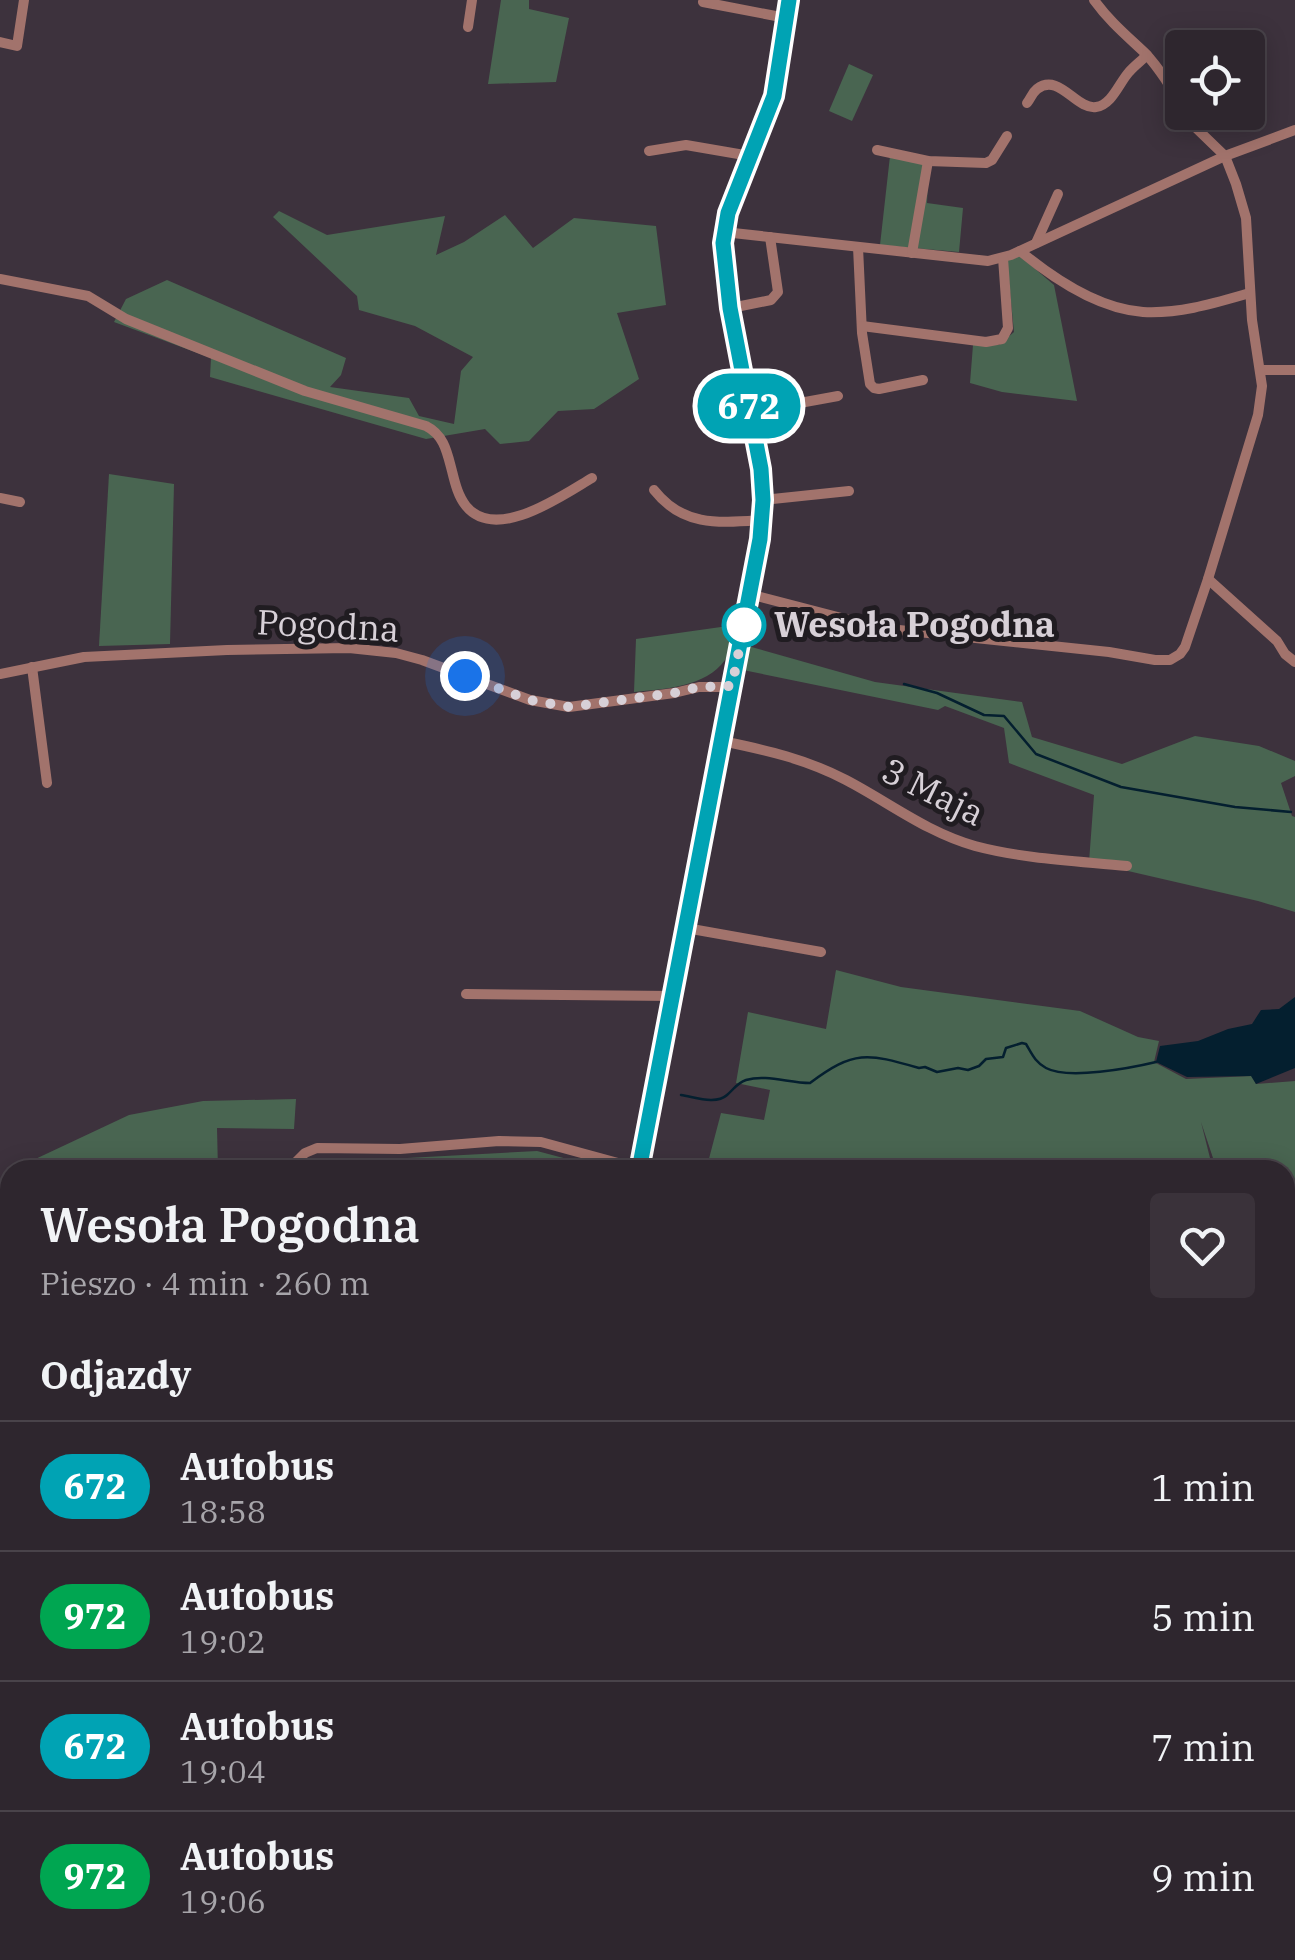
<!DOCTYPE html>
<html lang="pl">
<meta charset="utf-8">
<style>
:root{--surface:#2e262e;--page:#3a323a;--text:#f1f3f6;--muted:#a7a5aa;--line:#49434a}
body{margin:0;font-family:"IBM Plex Serif",serif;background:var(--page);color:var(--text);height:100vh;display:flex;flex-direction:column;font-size:38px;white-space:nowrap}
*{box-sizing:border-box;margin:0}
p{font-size:32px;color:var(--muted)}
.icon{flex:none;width:55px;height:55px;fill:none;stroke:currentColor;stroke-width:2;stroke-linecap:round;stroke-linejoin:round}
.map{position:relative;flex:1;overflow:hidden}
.side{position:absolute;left:0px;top:1160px;width:1295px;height:800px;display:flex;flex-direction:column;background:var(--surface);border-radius:30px 30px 0 0;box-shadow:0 5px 25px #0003,0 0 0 2px var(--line)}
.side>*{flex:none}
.badge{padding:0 20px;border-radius:32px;font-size:35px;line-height:65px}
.fabs{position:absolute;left:1165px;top:30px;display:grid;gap:20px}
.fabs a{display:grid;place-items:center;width:100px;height:100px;border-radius:10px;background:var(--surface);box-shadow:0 5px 25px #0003,0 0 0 2px var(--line);font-size:50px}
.you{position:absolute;width:50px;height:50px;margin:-25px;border:8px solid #fff;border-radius:50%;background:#1a73e8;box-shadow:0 0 0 15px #1a73e833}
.map>.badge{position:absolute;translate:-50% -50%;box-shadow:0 0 0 5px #fff}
h2{padding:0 40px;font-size:38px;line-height:90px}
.round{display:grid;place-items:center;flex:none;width:105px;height:105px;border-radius:10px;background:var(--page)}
.head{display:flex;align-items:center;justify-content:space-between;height:170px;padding:0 40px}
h1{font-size:48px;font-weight:600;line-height:75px}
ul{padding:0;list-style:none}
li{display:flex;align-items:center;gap:30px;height:130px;padding:0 40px;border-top:2px solid var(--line)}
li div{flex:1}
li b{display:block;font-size:38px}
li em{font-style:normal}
li .badge{min-width:110px;font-weight:700;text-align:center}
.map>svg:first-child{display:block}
.green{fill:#496551}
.water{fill:#041f2f}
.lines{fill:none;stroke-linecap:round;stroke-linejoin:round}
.stream{stroke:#041f2f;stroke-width:2.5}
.minor{stroke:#a2736c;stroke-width:10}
.line-casing{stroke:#fff;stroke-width:22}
.line{stroke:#00a3b4;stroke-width:15}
.walk{stroke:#d7d0d7;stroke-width:10;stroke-dasharray:0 18}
.stop-dot{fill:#fff;stroke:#00a3b4;stroke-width:5}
.labels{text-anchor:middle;stroke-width:10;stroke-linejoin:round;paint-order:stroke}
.stop-label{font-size:35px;font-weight:bold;fill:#d7d0d7;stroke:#201c21;text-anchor:start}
.street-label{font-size:35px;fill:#d7d0d7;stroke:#201c21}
</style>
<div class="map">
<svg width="1295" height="1960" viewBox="0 0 1295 1960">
<rect width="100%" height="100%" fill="#3d323d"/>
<g class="green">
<polygon points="501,0 529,0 529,9 569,18 556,82 488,84"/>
<polygon points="849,64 873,75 852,121 829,111"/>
<polygon points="890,156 929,156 927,203 963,208 959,252 880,245"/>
<polygon points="279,211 327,235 445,216 436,255 464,242 505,215 533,248 574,218 656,226 666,305 617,313 639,379 594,409 558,411 529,441 500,444 485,429 426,439 210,377 211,358 114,322 126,299 167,280 346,358 341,375 330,387 409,398 419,416 454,424 461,371 473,357 415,326 359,310 357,296 273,217"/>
<polygon points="1020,256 1054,285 1077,401 1002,392 970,383 973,345 999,345 1014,332 1007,261"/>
<polygon points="109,474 174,484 170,644 99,646"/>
<path d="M728,626L736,628C733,638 732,650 725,660C706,687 664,689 634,692L636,639Z"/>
<polygon points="748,646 875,682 1022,702 1032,737 1122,764 1195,736 1259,746 1295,761 1295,776 1281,783 1292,816 1295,817 1295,912 1258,901 1089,862 1094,795 1009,763 1004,728 945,706 938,710 743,670"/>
<polygon points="836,970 901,987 1080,1011 1138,1037 1159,1041 1154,1062 1186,1079 1252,1076 1256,1084 1295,1081 1295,1406 1285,1381 1285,1170 1217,1170 1201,1122 1213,1170 706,1170 721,1113 764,1120 770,1090 736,1083 748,1012 826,1029"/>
<polygon points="296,1099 294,1129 217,1128 218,1170 32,1170 29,1162 129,1115 203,1101"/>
<polygon points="537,1151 609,1170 406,1170 407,1158"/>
<polygon points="0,1437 10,1451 10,1950 626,1950 617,1960 0,1960"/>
<polygon points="1295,1870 1295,1960 1226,1960 1217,1950 1285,1950 1285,1877"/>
</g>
<polygon class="water" points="1295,997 1295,1068 1256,1084 1251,1076 1187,1077 1156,1062 1160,1046 1198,1041 1228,1029 1252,1024 1261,1010 1279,1009"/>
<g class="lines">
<g class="stream">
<polyline points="904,684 937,693 984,715 1004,716 1036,754 1121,787 1235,807 1291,812"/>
<path d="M681,1095C695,1097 716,1105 727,1095C734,1089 737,1083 746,1080C766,1074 789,1083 810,1083C854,1050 867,1053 919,1068L925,1067L937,1072L958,1068L968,1070L979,1066L986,1059L1003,1057L1006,1048L1022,1043L1026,1044C1032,1054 1035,1062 1046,1068C1068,1080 1131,1068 1156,1062"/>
</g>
<g class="minor">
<path d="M1094,0C1110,22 1126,35 1145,53C1160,69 1171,88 1182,107"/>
<polyline points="703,2 786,18"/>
<polyline points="468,27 472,0"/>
<polyline points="0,42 17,46 24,0"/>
<path d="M1027,103C1031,98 1032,93 1037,89C1059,72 1076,110 1096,107C1112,105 1119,83 1129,72C1134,66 1141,61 1147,55"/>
<polyline points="877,150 928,161 986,163 992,160 1007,136"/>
<polyline points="649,151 686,145 750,156"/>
<polyline points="724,232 988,261 1011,255 1225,156 1295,130"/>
<polyline points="1036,243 1058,194"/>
<polyline points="858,247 862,333 870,384 874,388 879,389 923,380"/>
<path d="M1020,251C1054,279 1098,309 1143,312C1180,314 1215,303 1250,293"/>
<polyline points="912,253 928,161"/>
<path d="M0,279L88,296L126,319L305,391L426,426C444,435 447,452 452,471C455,483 458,496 466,506C496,543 563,495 592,478"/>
<polyline points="731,308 771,300 778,292 770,237"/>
<polyline points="862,326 986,342 1002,339 1008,328 1003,258"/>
<polyline points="1260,370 1295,370"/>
<polyline points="750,412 838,396"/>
<path d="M654,490C683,527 719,523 762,520"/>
<polyline points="0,498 20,502"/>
<polyline points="763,500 849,491"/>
<polyline points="1208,579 1277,641 1285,654 1295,662"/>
<polyline points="749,594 880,628 1109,652 1155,660 1170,660 1180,654 1185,647 1208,579 1258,415 1262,386 1252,320 1246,218 1236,184 1225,156 1195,127 1186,112"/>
<polyline points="32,667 47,783"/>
<polyline points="0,674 84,657 227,650 349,648 396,653 422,660 530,700 569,707 674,693 699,687 732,687"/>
<path d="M722,741C766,750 806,759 846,780C890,803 926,832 975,846C1024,859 1077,861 1127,866"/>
<polyline points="686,928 821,952"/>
<polyline points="466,994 673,996"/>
<polyline points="288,1170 305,1153 317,1148 400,1149 499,1141 541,1142 640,1169"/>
<polyline points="640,1170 760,539 763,500 761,469 731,308 723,243 728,213 774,96 789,0"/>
<polyline points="0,1429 10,1443"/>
<polyline points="683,1950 691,1960"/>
<polyline points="1141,1950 1150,1960"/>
</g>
</g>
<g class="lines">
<g class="line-casing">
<polyline id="line" points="639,1170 760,539 763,500 761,469 730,308 723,243 728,213 774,96 789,0"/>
</g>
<use href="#line" class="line"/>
<polyline class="walk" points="465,676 530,700 569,707 674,693 699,687 732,686 744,625"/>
</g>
<circle class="stop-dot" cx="744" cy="625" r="20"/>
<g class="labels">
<g class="stop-label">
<text x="774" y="637">Wesoła Pogodna</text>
</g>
<g class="street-label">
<text transform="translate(328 626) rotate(3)" y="12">Pogodna</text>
<text transform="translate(933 792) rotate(26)" y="12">3 Maja</text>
</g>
</g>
</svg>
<div class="fabs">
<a><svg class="icon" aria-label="locate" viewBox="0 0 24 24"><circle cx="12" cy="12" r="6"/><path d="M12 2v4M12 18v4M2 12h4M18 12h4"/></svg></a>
</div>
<div class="you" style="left:465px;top:676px"></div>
<b class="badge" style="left:749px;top:406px;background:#00a3b4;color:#fff">672</b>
<section class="side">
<div class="head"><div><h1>Wesoła Pogodna</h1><p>Pieszo · 4 min · 260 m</p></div><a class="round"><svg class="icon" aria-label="heart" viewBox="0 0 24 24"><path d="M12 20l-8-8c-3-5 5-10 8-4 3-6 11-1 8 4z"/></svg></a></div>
<h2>Odjazdy</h2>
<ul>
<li><span class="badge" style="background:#00a3b4;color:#fff">672</span><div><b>Autobus</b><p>18:58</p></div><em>1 min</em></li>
<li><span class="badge" style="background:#00a651;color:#fff">972</span><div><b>Autobus</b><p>19:02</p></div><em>5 min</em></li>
<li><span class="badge" style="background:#00a3b4;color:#fff">672</span><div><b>Autobus</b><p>19:04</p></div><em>7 min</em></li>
<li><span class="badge" style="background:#00a651;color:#fff">972</span><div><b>Autobus</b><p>19:06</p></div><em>9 min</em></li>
</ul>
</section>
</div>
